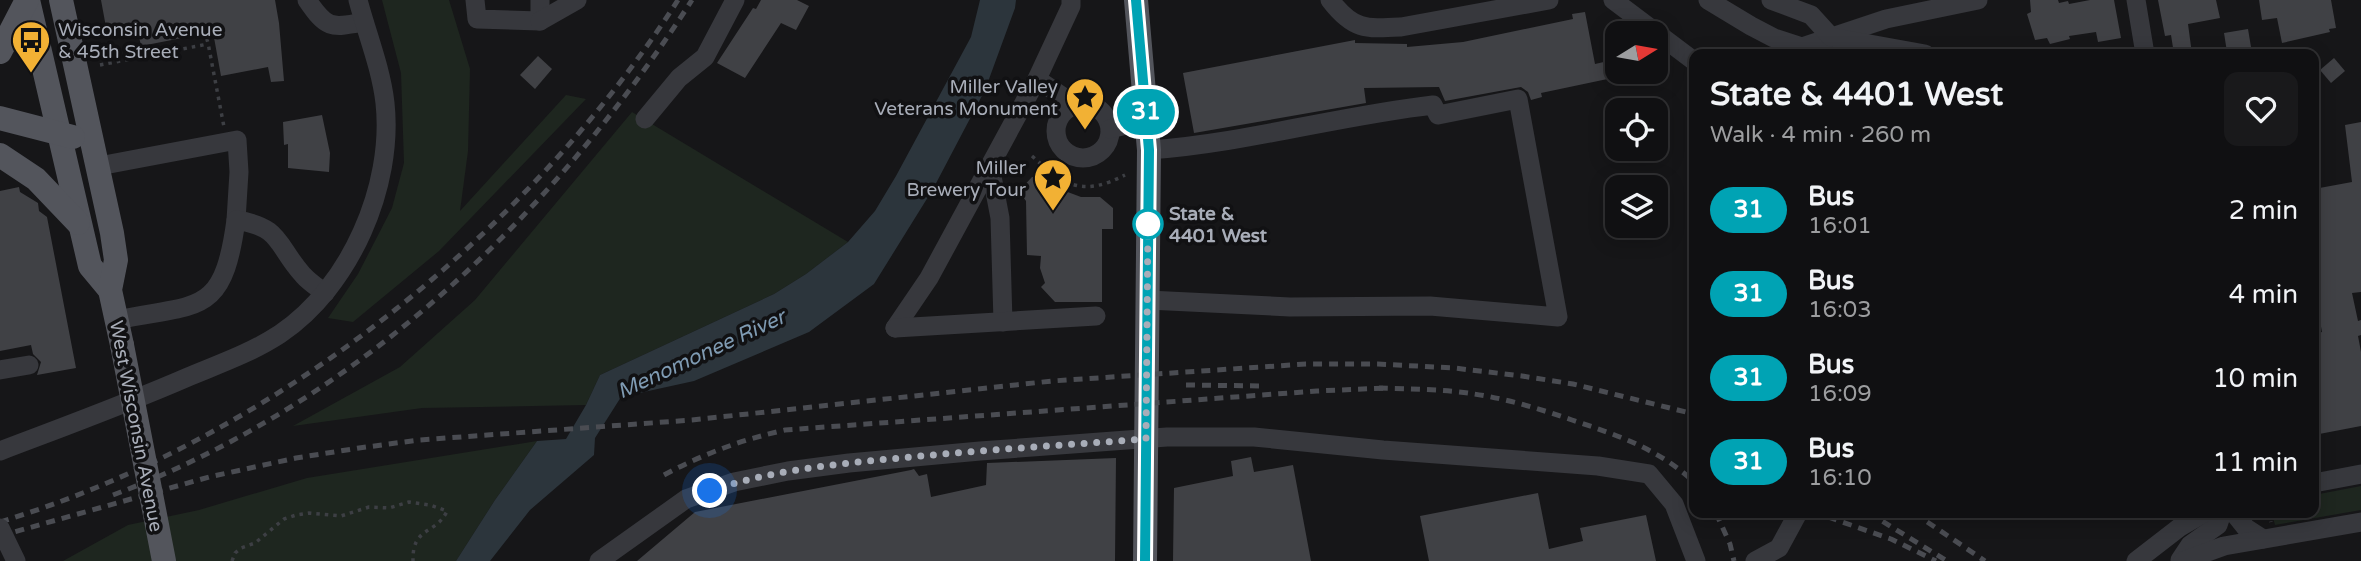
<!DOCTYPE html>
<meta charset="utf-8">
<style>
:root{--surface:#101012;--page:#19191b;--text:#f1f3f6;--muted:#9c9d9f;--line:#303032}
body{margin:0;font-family:"Varela Round",sans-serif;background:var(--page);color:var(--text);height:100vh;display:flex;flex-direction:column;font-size:26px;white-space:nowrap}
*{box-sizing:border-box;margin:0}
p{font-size:23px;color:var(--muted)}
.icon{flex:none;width:38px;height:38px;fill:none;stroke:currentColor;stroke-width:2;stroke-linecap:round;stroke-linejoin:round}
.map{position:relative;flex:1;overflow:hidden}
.drawer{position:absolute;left:1689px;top:49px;width:630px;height:469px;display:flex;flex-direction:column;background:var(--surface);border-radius:14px;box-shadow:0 4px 18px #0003,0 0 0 2px var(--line)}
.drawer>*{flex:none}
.badge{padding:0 14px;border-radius:23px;font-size:24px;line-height:46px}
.needle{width:46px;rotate:79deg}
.tools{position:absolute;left:1605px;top:21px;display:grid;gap:14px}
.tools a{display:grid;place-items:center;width:63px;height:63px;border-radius:14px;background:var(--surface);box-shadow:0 4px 18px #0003,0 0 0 2px var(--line);font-size:35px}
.you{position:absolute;width:35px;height:35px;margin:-18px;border:5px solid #fff;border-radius:50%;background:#1a73e8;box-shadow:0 0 0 10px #1a73e833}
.map>.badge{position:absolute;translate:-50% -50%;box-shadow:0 0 0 4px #fff}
.round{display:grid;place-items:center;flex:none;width:74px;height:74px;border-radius:14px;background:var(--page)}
.head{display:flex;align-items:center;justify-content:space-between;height:119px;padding:0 21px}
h1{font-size:33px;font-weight:700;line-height:52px}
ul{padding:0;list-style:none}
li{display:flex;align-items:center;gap:21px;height:84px;padding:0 21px}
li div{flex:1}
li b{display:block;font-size:26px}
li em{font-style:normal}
li .badge{min-width:77px;font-weight:700;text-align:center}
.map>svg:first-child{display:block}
.green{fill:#1e261f}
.water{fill:#2c353c}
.building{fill:#404145}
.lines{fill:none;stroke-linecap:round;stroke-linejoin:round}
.path{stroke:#3d3f44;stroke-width:3.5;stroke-dasharray:3.5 5;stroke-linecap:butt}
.minor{stroke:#37383d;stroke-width:19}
.major{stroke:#53555c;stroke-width:24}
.rail{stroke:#4a4c52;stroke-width:5;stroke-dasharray:9 7;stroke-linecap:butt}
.minor-bridge{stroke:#37383d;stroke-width:19}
.major-bridge{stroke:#53555c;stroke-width:24}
.line-casing{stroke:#fff;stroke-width:16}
.line{stroke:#00a3b4;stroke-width:10}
.walk{stroke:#a8adb8;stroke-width:7;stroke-dasharray:0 12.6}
.stop-dot{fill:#fff;stroke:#00a3b4;stroke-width:3.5}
.labels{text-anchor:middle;stroke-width:7;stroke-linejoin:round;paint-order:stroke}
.poi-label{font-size:19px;fill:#a8adb8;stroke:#111113;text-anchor:end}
.stop-label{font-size:19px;font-weight:bold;fill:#a8adb8;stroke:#111113;text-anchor:start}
.street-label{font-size:19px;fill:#a8adb8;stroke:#111113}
.water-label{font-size:21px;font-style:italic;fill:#7f9bb3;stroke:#111113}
</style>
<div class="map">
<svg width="2361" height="561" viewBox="0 0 2361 561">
<rect width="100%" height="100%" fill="#161618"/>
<g class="green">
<polygon points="382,0 449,0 470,69 468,151 460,211 566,95 586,99 439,251 353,322 328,318 358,274 392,208 404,163 401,73"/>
<polygon points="632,112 848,242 806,274 774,294 600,375 586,405 422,408 293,426 400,367 475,300"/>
<polygon points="537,441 495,500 456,561 63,561 128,525 199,510 307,478"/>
<polygon points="2361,486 2361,510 2275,525 2272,513 2314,513 2314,495"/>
</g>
<polygon class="water" points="980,0 1016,0 1015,8 985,90 933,189 874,284 809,332 694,381 621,397 595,438 594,455 530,510 490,561 456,561 495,500 537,441 566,439 586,405 600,375 774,294 806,274 848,242 875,211 896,176 971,37"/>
<g class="building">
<polygon points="101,0 275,0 279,23 284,81 271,82 268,67 221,76 213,32 141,46 138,32 108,38"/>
<polygon points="761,0 797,0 809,6 796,30 781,23 745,78 717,63 753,8 756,9"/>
<polygon points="2030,0 2058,0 2059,3 2068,1 2069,4 2090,0 2114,0 2121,38 2098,42 2096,32 2069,36 2070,39 2050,44 2047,38 2035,40 2027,14 2031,12"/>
<polygon points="2158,0 2216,0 2220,18 2188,24 2192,54 2174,54 2171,35 2165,36"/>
<polygon points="2259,0 2331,0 2336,28 2329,29 2330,32 2282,43 2277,18 2262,20"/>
<polygon points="1585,12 1595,64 1617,59 1617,77 1541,93 1542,97 1531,100 1528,92 1521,87 1445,101 1439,87 1364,88 1366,103 1194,133 1183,73 1355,40 1355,43 1407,44 1407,47 1463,42 1573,19 1572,14"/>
<polygon points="2248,29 2251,47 2227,52 2224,33"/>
<polygon points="538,56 552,69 535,89 520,75"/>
<polygon points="2334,58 2345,71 2331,83 2320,70"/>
<polygon points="322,115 330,153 329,172 288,168 288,144 284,145 283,122"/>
<polygon points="2361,122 2361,292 2352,293 2358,321 2361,320 2361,335 2358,336 2361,352 2361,426 2314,435 2314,334 2322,332 2314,289 2314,189 2352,182 2345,125"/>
<polygon points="1050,176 1065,191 1081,197 1100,197 1113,208 1113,229 1102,229 1102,302 1055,302 1041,287 1045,283 1040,268 1041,256 1027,255 1026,201 1019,191 1032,177"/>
<polygon points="19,187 20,192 38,203 39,211 47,217 76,368 37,375 41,362 33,354 31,345 0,351 0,191"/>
<polygon points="1251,457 1254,472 1293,465 1311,561 1173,561 1174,488 1233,476 1231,461"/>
<polygon points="1116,458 1115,561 637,561 695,512 911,470 914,469 919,476 927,474 931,497 986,485 987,463"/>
<polygon points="1538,493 1549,549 1583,541 1580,528 1646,515 1656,561 1429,561 1420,516"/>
</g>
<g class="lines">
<g class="path">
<polyline points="202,22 208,43 224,127"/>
<polyline points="100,65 208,44"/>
<path d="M1032,156C1065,186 1082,197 1125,175"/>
<polyline points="2269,513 2271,522"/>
<path d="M232,561L235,553L241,548L255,543L284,519L296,515L309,513L341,516L369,507L389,508L409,502L430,505L447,511C436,535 412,526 413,561"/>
</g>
<g class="minor">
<path d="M307,0C327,29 330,28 364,22"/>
<polyline points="475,0 477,19 540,21 540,0"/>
<path d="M1330,0C1353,30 1365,29 1401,27L1549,0"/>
<polyline points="1613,0 1694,61"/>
<polyline points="1708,0 1751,26 1774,38 1802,47 1886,19 1978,0"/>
<polyline points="1771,0 1811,15 1831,37 1925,54"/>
<polyline points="2136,0 2145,54"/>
<polyline points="540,21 577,0"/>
<polyline points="1037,79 1075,105"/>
<circle cx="1083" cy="131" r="27"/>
<polyline points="645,119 679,78 705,57 735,0"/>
<polyline points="1110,129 1146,120"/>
<polyline points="99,166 237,140 239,172 236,220"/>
<polyline points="990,166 1000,218 1003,322"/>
<path d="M1148,300L1290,307L1430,306L1558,317L1518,99L1438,115L1433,105C1338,116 1245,143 1149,150"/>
<path d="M117,320C199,303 223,317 236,220C282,227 276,245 303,275C309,282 317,287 325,293"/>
<polyline points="895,328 929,278 1037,79 1071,6 1071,0"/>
<polyline points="895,328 1096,316"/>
<polyline points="0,370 29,365"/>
<path d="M0,451C63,427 126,404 188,377C219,364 251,353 280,334C350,287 394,186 385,103C381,68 367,34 358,0"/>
<polyline points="2314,483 2361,474"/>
<polyline points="2234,513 2246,528 2263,539"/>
<polyline points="2180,560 2190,545 2218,525 2222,513"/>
<polyline points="599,561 686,499 734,482 788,471 849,463 980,451 1167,437 1254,437 1383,450 1598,466 1649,474 1674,504 1696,561"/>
<polyline points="1755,561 1779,548 1798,513"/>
<polyline points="2136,561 2180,527 2204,513"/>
<polyline points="2183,561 2224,546 2361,522"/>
</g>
<g class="major">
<polyline points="28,0 90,266 110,290"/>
<polyline points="61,0 112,233 116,260 110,290 122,345"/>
<polyline points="1136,0 1149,150 1145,561"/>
<polyline points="0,52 27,0"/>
<polyline points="0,118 73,137"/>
<polyline points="0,155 36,179 78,223"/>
</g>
<g class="rail">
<polyline points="1186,385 1263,386"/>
<path d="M1379,388C1409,389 1445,389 1474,394C1508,399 1540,409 1572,420C1617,435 1659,449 1694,482"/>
<path d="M664,475C703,454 741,440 785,430L1317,391L1387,388"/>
<path d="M113,495C357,403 552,217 692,0"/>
<polyline points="1716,513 1730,544 1734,561"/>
<polyline points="1869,513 1947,561"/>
<polyline points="1914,513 1985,561"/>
<polyline points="1828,517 1891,539 1936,561"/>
<path d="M0,522C270,440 526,237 678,0"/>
<polyline points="0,536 209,477 296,458 359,448 419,440 692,420 1052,381 1306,364 1378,364 1454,368 1522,376 1573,384 1694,414"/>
</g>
<polyline class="minor-bridge" points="0,528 16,561"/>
<polyline class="major-bridge" points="122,345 164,561"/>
</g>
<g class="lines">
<g class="line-casing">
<polyline id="line" points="1136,0 1149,150 1145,561"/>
</g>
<use href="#line" class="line"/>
<path class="walk" d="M710,491C771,470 836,464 900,458C982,450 1064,445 1146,439L1148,221V224"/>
</g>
<defs>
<g id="bus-pin" transform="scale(2.0125)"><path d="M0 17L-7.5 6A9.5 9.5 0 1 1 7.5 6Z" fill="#f2b134" stroke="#111113"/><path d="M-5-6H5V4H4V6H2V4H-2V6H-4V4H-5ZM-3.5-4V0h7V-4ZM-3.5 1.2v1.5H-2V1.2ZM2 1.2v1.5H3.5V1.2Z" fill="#111"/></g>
<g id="sight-pin" transform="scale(2.0125)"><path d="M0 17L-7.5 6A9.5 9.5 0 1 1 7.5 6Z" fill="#f2b134" stroke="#111113"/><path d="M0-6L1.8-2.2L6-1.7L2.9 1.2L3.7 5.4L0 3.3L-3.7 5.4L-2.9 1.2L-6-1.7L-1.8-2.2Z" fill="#111"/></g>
</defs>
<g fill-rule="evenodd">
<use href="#bus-pin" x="31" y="40"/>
<use href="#sight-pin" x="1085" y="97"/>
<use href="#sight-pin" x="1053" y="178"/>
</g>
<circle class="stop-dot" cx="1148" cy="224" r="14"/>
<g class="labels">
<g class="poi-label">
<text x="58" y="36" text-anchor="start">Wisconsin Avenue<tspan x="58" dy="22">&amp; 45th Street</tspan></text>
<text x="1058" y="93">Miller Valley<tspan x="1058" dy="22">Veterans Monument</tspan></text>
<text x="1026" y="174">Miller<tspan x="1026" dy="22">Brewery Tour</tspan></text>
</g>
<g class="stop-label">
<text x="1169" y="220">State &amp;<tspan x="1169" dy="22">4401 West</tspan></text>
</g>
<g class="street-label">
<text transform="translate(137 426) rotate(79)" y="7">West Wisconsin Avenue</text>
</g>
<g class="water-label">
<text transform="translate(701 354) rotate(-25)" y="7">Menomonee River</text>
</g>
</g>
</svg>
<div class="tools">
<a><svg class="needle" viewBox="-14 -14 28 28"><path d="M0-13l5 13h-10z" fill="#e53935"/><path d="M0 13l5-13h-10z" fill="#9c9d9f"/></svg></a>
<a><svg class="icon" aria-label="locate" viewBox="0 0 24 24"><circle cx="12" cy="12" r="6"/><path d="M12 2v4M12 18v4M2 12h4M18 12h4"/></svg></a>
<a><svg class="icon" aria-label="layers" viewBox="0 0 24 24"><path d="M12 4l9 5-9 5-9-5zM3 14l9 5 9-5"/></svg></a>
</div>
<div class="you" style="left:710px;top:491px"></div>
<b class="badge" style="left:1146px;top:112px;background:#00a3b4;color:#fff">31</b>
<section class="drawer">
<div class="head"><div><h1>State &amp; 4401 West</h1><p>Walk · 4 min · 260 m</p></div><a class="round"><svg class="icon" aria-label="heart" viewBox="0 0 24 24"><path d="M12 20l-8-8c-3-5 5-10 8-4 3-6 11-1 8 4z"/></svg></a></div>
<ul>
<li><span class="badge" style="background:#00a3b4;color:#fff">31</span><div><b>Bus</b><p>16:01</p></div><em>2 min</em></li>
<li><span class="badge" style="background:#00a3b4;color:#fff">31</span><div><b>Bus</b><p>16:03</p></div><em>4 min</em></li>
<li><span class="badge" style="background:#00a3b4;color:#fff">31</span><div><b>Bus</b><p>16:09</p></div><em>10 min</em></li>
<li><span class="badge" style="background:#00a3b4;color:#fff">31</span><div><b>Bus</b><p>16:10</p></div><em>11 min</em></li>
</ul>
</section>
</div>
